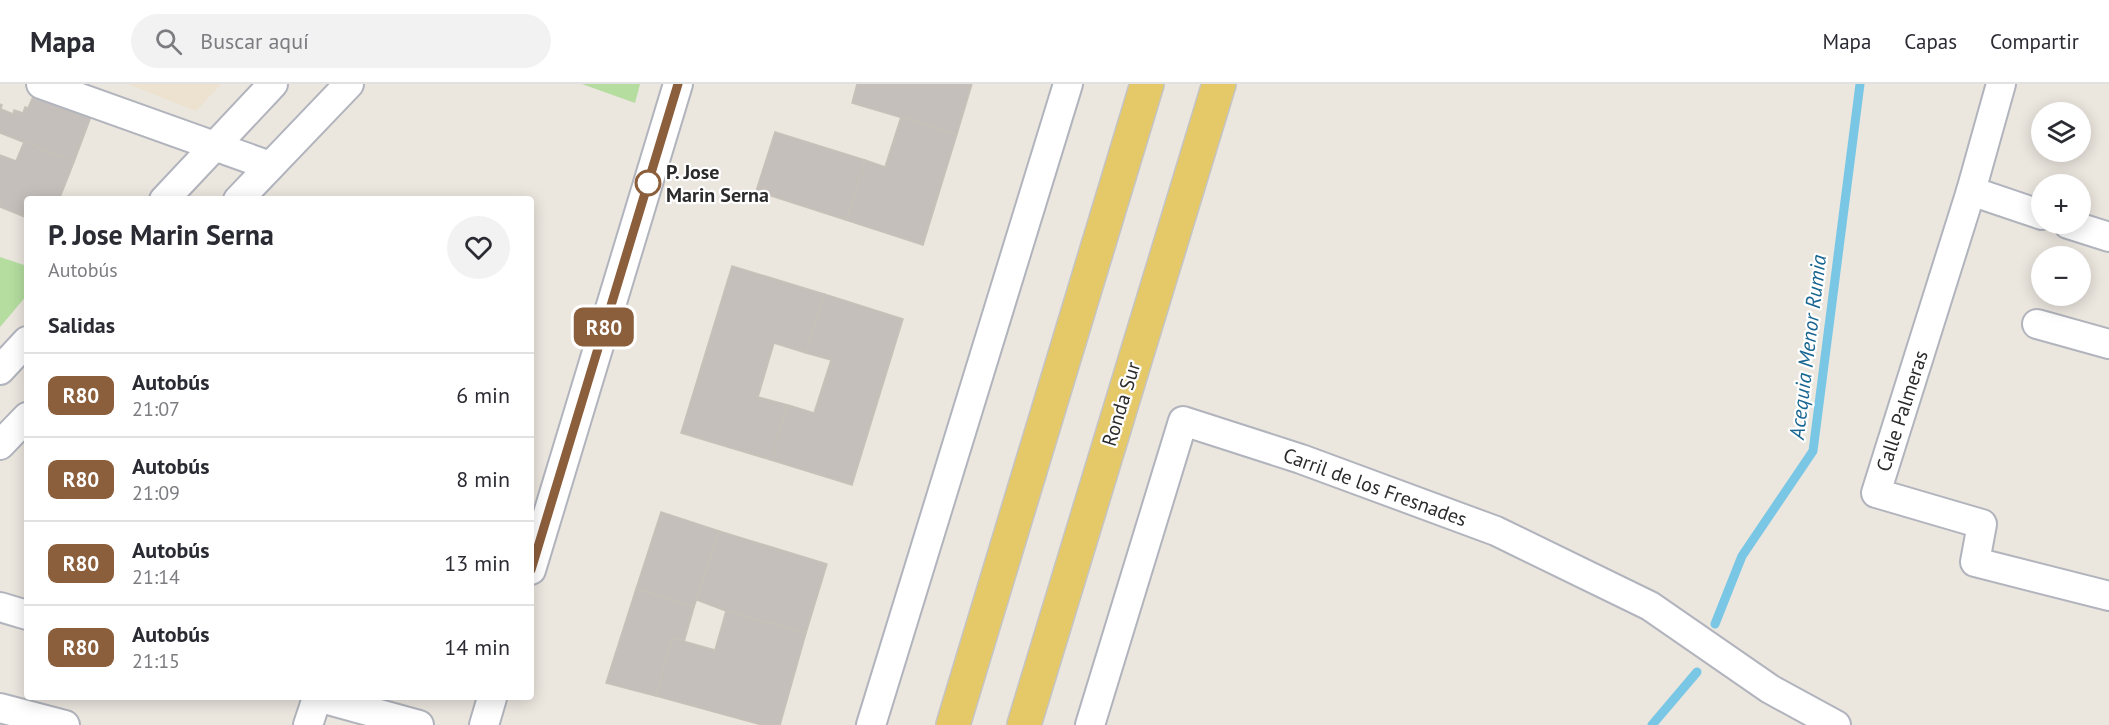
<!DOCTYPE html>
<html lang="es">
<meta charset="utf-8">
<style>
:root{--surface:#fff;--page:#f2f2f3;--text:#2b2b33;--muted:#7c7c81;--line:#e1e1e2}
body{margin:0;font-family:"PT Sans",sans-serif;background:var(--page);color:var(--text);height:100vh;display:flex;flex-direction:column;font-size:22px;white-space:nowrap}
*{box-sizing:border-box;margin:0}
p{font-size:20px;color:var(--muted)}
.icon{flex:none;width:33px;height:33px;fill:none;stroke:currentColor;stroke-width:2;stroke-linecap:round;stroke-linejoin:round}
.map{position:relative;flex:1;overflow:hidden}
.drawer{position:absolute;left:24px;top:112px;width:510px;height:504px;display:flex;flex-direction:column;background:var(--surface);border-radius:6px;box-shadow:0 3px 15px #0003}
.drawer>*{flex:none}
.badge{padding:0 12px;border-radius:9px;font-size:21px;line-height:39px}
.buttons{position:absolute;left:2031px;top:18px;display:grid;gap:12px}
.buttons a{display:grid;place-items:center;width:60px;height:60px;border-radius:50%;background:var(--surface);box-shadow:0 3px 15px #0003;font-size:30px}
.map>.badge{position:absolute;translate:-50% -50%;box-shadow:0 0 0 3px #fff}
h2{padding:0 24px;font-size:22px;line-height:54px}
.round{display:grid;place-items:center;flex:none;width:63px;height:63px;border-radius:32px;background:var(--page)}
.headline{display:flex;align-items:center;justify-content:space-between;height:102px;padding:0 24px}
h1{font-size:28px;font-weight:700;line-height:45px}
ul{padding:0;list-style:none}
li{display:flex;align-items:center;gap:18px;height:84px;padding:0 24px;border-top:2px solid var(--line)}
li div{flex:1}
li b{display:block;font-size:22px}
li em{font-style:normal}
li .badge{min-width:66px;font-weight:700;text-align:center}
header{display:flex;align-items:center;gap:36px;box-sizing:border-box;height:84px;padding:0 30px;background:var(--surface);border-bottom:2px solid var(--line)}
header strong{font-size:28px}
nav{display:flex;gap:33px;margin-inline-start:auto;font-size:21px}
.search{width:420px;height:54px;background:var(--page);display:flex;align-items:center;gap:15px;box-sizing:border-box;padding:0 21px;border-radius:33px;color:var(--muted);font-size:22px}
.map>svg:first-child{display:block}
.education{fill:#ece2cf}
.green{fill:#b4dd9f}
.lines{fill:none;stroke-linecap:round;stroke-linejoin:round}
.stream{stroke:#79c7e5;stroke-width:9}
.building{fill:#c4bfba;stroke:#c7c1b8;stroke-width:1.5}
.minor-casing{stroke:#b1b4bd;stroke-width:32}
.primary-casing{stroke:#c4c4c4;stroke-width:36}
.minor{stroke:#fff;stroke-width:28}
.primary{stroke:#e5c969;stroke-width:33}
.line-casing{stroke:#fff;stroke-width:14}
.line{stroke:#8b5e3c;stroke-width:9}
.stop-dot{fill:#fff;stroke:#8b5e3c;stroke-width:3}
.labels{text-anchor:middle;stroke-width:4.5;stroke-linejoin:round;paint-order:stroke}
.stop-label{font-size:20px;font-weight:bold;fill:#2b2b2b;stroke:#fff;text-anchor:start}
.street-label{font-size:20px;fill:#2b2b2b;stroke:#fff}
.water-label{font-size:21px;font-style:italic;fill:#186691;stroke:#fff}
</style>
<header>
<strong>Mapa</strong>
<div class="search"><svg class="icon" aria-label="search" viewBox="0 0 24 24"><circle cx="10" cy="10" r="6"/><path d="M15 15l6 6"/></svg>Buscar aquí</div>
<nav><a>Mapa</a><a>Capas</a><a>Compartir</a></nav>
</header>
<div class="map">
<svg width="2109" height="641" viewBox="0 0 2109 641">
<rect width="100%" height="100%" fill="#ebe6de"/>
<polygon class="education" points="128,0 221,0 196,27"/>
<g class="green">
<polygon points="582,0 640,0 635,19"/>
<polygon points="0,173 27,182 27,211 0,243"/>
</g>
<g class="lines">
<g class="stream">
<polyline points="1715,540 1742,472 1813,367 1860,0"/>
<polyline points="1652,641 1697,588"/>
</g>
</g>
<g class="building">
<polygon points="857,0 972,0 957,50 852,19"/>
<polygon points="35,8 92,30 74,78 0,49 0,20 2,21 1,25 13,30 14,26 23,29 25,23 28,24"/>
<polygon points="901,33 957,50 923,161 846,136 865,76 885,83"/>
<polygon points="775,48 865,76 846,136 756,107"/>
<polygon points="24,58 74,78 59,116 27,116 27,134 0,123 0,71 16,77"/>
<polygon points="732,182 824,210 806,269 774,259 758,313 788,321 771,376 681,349"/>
<polygon points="824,210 903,235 852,401 771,376 788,321 814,329 831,276 806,269"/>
<polygon points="661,428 719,447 694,523 636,505"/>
<polygon points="719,447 827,480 806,549 726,527 697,516"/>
<polygon points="636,505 694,523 684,558 672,554 656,612 606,599"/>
<polygon points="726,527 806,549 780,641 762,641 656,612 672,554 715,566"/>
</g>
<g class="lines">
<g class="minor-casing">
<g id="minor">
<polyline points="41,0 270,82"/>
<polyline points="2001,0 1971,107 1876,409 1982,440 1975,478 2109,512"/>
<polyline points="1971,107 2042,131"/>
<polyline points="164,116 273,0"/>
<polyline points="238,116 349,0"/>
<polyline points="2068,140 2109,153"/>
<polyline points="2037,240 2109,260"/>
<polyline points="0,286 27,257"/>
<polyline points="0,361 27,333"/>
<polyline points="531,486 678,0"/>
<polyline points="0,523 27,531"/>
<polyline points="321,614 419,641"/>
<polyline points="0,624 65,641"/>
<polyline points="308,641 317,614"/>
<polyline points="484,641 492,614"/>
<polyline points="871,641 1068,0"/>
<polyline points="1090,641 1183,337 1301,375 1496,447 1650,522 1770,605 1836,641"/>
</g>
</g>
<g class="primary-casing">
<g id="primary">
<polyline points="953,641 1147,0"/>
<polyline points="1024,641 1219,0"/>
</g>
</g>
<use href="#minor" class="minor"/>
<use href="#primary" class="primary"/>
</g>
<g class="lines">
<g class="line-casing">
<polyline id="line" points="531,486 678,0"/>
</g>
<use href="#line" class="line"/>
</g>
<circle class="stop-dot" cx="648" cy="99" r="12"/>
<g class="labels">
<g class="stop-label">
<text x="666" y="95">P. Jose<tspan x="666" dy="23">Marin Serna</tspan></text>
</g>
<g class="street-label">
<text transform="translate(1121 320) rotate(-73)" y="7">Ronda Sur</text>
<text transform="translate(1902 327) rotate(-72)" y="7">Calle Palmeras</text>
<text transform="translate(1375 403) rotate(20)" y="7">Carril de los Fresnades</text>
</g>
<g class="water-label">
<text transform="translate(1808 263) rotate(-83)" y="7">Acequia Menor Rumia</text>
</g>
</g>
</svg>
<div class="buttons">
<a><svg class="icon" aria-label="layers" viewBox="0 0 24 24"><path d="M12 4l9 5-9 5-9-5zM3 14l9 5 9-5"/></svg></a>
<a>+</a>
<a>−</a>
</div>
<b class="badge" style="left:604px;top:243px;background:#8b5e3c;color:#fff">R80</b>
<section class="drawer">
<div class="headline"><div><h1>P. Jose Marin Serna</h1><p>Autobús</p></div><a class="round"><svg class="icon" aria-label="heart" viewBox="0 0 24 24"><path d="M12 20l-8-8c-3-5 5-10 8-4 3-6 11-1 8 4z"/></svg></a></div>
<h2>Salidas</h2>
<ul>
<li><span class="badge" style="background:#8b5e3c;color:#fff">R80</span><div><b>Autobús</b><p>21:07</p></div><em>6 min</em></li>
<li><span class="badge" style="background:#8b5e3c;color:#fff">R80</span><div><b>Autobús</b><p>21:09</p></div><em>8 min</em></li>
<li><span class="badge" style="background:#8b5e3c;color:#fff">R80</span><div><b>Autobús</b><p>21:14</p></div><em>13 min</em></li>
<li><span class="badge" style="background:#8b5e3c;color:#fff">R80</span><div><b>Autobús</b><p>21:15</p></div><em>14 min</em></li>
</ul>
</section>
</div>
